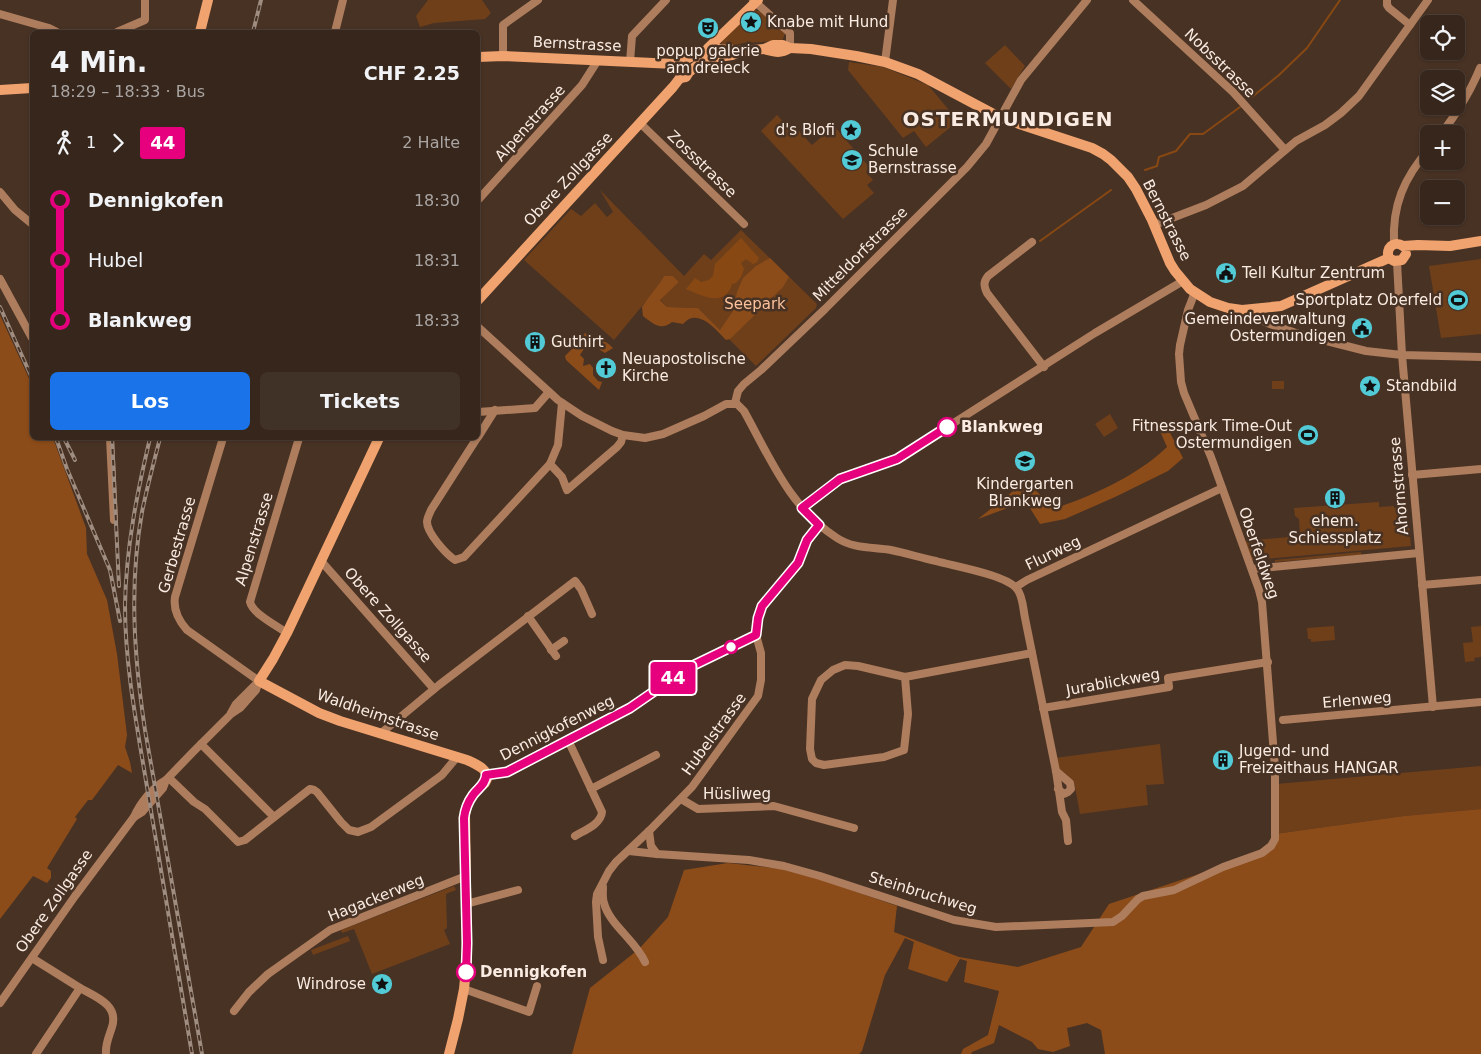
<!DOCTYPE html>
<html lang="de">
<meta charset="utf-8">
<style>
:root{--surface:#36261b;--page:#413228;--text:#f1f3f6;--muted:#aaa5a3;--line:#50433a;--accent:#1a73e8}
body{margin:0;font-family:"DejaVu Sans",sans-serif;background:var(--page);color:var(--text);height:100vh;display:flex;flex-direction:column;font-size:19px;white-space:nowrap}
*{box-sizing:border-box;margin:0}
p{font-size:16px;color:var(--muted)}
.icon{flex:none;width:28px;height:28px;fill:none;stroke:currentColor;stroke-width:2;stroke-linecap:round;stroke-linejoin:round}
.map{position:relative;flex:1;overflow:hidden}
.drawer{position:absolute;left:30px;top:30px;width:450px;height:410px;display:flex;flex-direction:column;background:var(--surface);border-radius:8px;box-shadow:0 1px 4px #0004,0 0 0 1px var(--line)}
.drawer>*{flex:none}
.badge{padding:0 10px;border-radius:4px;font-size:18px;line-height:32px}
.buttons{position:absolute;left:1420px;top:15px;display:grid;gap:10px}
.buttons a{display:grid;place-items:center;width:45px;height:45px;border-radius:8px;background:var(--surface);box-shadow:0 1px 4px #0004,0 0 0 1px var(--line);font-size:25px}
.map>.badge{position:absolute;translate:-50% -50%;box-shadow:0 0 0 2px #fff}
.legs{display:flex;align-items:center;gap:8px;height:55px;padding:0 20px;font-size:16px}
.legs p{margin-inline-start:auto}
.summary{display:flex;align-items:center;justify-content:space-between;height:85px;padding:0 20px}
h1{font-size:28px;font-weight:700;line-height:38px}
.action{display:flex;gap:10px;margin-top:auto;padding:10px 20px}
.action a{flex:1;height:58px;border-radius:8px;background:var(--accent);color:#fff;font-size:20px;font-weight:700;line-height:58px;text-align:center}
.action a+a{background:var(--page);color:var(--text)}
ul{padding:0 20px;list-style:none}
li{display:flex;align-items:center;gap:18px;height:60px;font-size:19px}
li i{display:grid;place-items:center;width:8px;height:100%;margin:0 6px;background:currentColor}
li i::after{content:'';width:12px;height:12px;margin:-6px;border:4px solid;border-radius:50%;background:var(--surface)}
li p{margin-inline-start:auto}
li:first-child i{background:linear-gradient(#0000 50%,currentColor 0)}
li:last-child i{background:linear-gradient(currentColor 50%,#0000 0)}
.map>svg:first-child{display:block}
.green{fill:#6f3f1a}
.forest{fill:#8c4c19}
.water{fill:#884813}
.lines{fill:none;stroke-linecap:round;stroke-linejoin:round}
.stream{stroke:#884813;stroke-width:2}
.street{stroke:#ad7d5d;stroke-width:8}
.secondary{stroke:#f0a36f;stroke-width:10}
.rail-casing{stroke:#9f8d81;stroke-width:4}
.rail{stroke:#483224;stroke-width:2;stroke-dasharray:5.5;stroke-linecap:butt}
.line-1-casing{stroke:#fff;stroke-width:11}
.line-1{stroke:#e6007e;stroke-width:8}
.stop-1-dot{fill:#fff;stroke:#e6007e;stroke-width:2.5}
.labels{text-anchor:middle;stroke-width:5;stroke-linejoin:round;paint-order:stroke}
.poi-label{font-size:15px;fill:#faece3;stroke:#483224;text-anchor:start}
.street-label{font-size:15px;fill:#faece3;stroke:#483224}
.park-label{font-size:15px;fill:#fac19c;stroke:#483224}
.stop-label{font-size:15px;font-weight:bold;fill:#faece3;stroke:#483224;text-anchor:start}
.district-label{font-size:20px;font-weight:bold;letter-spacing:1px;fill:#faece3;stroke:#483224}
</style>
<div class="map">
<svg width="1481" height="1054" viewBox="0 0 1481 1054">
<rect width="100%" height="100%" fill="#483224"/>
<g class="green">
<polygon points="428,0 482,0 491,13 485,19 434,23 420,27 416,16"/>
<polygon points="755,10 761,12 785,34 782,41 743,43 732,46 721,44 724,38 752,11"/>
<polygon points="1005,45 1025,66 1011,89 985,63"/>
<polygon points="849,62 883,67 928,85 958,121 926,147 914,131 903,138 848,70"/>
<polygon points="777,115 792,131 796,128 812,145 834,126 870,168 866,172 873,180 867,185 874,193 843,219 761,131"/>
<polygon points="600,190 684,276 704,254 711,260 741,230 817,304 816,308 756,366 698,308 667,307 660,299 679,282 673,276 664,276 657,288 614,340 524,260 571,209 581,216 595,203 607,217 613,212"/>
<polygon points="1481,259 1481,334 1441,338 1429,266"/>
<rect x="1272" y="381" width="12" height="8"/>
<polygon points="1110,414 1118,428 1104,437 1095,424"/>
<polygon points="1379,502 1379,507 1394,506 1394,508 1407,507 1411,546 1252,560 1245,541 1300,536 1299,519 1295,516 1294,508"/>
<polygon points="1361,552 1361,555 1275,562 1275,560"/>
<polygon points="1334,626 1335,640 1311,642 1311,639 1308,639 1307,628"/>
<polygon points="1481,626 1481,657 1474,658 1475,661 1465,662 1463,643 1473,642 1471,627"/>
<polygon points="1160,744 1164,784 1146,785 1148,805 1080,814 1074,782 1061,772 1055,758"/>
<polygon points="1481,766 1481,809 1404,816 1275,834 1276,784"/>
<polygon points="454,886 456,890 446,894 447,928 444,930 450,944 372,974 354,929 342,933 341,930"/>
<polygon points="348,936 350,941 313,955 311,950"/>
</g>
<g class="forest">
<path d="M770,258L789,277L783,287L730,339L726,340C717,331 703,313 689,319C687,320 685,322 683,324L672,322C661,331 653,324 643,316L642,307C649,296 658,287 664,276H673L679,282L660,300L667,307L698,308L720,330L733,311L737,292L743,278L756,266Z"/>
<polygon points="0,315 32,385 32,438 53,438 86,528 87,554 107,600 117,654 127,735 125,747 130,762 132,773 118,765 92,800 88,800 75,817 77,819 47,868 51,871 51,878 47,883 33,876 0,919"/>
<path d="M585,333L593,340C601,338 607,342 613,348L605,353L600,350L598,344L592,345L588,342L580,355L584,359L583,366L590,364L593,368V375L598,381L602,382L599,390L566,360L565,356L581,340Z"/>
<path d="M1167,427L1183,458L1168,471L1115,497L1065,519L1040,524L1028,505L1021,503L978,519L1022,484L1031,485L1053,509C1092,496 1137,476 1167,447L1160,431Z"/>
<polygon points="1481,809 1481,1054 1105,1054 1101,1030 1087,1023 1067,1028 1070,1046 1053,1052 1038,1049 1032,1042 999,1025 994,1043 972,1052 971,1054 961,1054 963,1049 988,1035 999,991 964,982 967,961 960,959 947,982 908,969 914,942 905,938 885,975 862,1051 859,1054 572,1054 590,988 639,949 668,917 684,870 728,863 781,869 822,880 897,906 894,932 959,957 1018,967 1081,947 1109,904 1262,853 1275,834 1404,816"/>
</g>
<path class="water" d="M741,238L759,258L757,262L753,264L746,259L741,263L744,269L741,277L736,283L732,284C725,308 702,296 686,289L695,278L701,282L709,280L713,276L715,264Z"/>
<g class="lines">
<g class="stream">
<polyline points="1252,97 1279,75 1307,48 1340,0"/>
<polyline points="1145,170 1157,166 1159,157 1176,151 1190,134 1203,134 1240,107"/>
<polyline points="1040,241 1111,190"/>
</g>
<g class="street">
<polyline points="753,0 790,33 790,48"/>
<polyline points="1133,0 1233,92 1285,150"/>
<polyline points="1387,0 1387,5 1389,8 1410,25"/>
<polyline points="0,14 49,28 57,32"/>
<polyline points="117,32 145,20 145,0"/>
<polyline points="335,32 343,0"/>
<polyline points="503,56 503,25 538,0"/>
<polyline points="630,62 632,36 666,0"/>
<polyline points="885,62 893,0"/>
<polyline points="640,123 744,224"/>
<path d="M1441,134C1457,113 1470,93 1480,68"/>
<polyline points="0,192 15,210 32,224"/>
<polyline points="478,200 582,85 598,60"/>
<polyline points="1154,225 1206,205 1243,186 1296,141 1325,125 1341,113 1359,96 1428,0"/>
<path d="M1032,242L988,276C983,282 984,286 987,293L1044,367"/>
<path d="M1394,244C1392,205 1404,178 1429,149"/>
<polyline points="1397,262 1402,355 1433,707"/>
<polyline points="0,279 32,338"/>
<polyline points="1253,310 1259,319 1267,323 1299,334 1366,351 1402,355 1481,357"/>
<path d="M478,327L558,400L582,416L612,431L623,435L645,438L663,434L704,416L726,404H737L744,411C770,458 790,508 837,538C854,549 872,547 891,550C906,553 921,558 936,561C953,566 1007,575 1017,589C1023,596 1023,609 1025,618L1056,771L1062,812L1066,820L1068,841"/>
<polyline points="562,403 558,445 550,464 562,477 567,490 617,447 621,442 623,435"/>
<polyline points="735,403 738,391 744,384 761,370 825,309 967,167 986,144 1021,80 1087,0"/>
<polyline points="478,412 535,408 549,392"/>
<polyline points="478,437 495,410"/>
<polyline points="110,438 114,520"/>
<path d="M223,438L175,597C173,610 178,620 187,630L259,681"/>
<path d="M477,438L431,510C430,513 427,518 427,522C427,533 446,554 455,560L464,557L550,464"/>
<polyline points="1412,475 1481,469"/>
<polyline points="802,508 840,479 897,459 1095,333 1183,281"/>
<polyline points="321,561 434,689"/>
<polyline points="1252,569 1419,553"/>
<polyline points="1422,585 1481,580"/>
<polyline points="1016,587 1027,580 1222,488"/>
<polyline points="528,616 556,656"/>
<path d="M287,633C277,626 253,614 250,602L299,438"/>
<polyline points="551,650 564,641"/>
<polyline points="905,677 858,666 845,665 833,670 821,680 812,699 810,749 812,759 816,763 824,765 884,757 904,750 908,714 905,677 1032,653"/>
<polyline points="1043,708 1169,687 1168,678 1268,662"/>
<polyline points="231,713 236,704 258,682"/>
<polyline points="1283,720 1481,702"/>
<polyline points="380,734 439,685 575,581 581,589 592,614"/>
<path d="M568,740L602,812C601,824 585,830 575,836"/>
<polyline points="201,744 274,817"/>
<polyline points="1056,771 1070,783 1071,789 1068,792 1064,794 1058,789"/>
<polyline points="486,775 507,772 630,708 689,668 756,635"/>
<polyline points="169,778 194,802 205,809 238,842 245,840 310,789 314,790 317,792 341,822 349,830 358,832 371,827 442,775 457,757"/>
<polyline points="591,789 656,755"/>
<polyline points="681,799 698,809 774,806 854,828"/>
<polyline points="134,817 142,812 163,788 166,780 193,752 231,714 240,708 256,690 259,681"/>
<polyline points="649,831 651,846 657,854"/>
<polyline points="629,851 657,854 749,860 784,866 820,876 954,920 996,927 1113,922 1122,916 1138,899 1143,896 1174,890 1223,867 1262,853 1271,846 1275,839 1275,768 1262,602 1259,590 1211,457 1184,393 1181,382 1179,354 1180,345 1188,310 1195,292"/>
<path d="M603,887C603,892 602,897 604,903C609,924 636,941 645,962"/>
<polyline points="466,904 518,890"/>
<polyline points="32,958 80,988 36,1054"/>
<polyline points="603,960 598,937 596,902 597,894 609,871 616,862 649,831 692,787 758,696 761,680 761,653 756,635 759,612 765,602 798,563 807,540 819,525"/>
<path d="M80,988C96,997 119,1005 112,1027C109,1037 105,1044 106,1054"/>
<polyline points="464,989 529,1012 537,986"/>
<path d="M0,1003L75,896L134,817C140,803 153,787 166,780"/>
<polyline points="234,1011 249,992 268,974 330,930 466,876"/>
</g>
<g class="secondary">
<polyline points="200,32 208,0"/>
<polyline points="708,48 758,0"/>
<path d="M764,49C775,52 780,54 790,48"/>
<path d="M478,57L503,56L675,64L711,48C721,50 732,49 742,51"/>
<polyline points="680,78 686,77 689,72 699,64 711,58 732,55 742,51 764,49 773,45 783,45 790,48 811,49 856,56 885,62 918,74 1001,118 1092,148 1103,154 1111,160 1128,177 1136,189 1152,220 1170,263 1175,271 1190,289 1210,302 1228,308 1242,310 1281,306 1389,258"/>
<polyline points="0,90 32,88"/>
<path d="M1406,254L1402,260L1394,261L1389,258C1385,248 1394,240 1403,246L1418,245L1450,246L1481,241"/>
<polyline points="478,300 673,87 680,78"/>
<path d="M379,438L287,633L273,659L259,681L319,713L340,721L467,760C476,764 493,771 485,783C481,787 476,790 473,795C469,800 466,807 465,814L467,958L464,989L458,1019L449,1054"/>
</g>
<g class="rail-casing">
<g id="rail">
<polyline points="253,32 261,0"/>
<polyline points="0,307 32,378"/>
<polyline points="56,438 67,469 110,570 120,621"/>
<polyline points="64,438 75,460"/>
<polyline points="112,438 119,586"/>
<path d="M150,438C137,493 126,548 125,605C125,669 138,731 148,793C162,880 177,967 192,1054"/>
<path d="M160,438C154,462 147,487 142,512C129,585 134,657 145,730L202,1054"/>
</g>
</g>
<use href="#rail" class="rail"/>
</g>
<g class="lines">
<g class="line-1-casing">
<path id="line-1" d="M466,972L467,943L464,818C465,810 468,802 473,795C478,788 486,784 486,775L507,772L630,708L688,668L756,635L758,618L762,606L798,563L807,540L819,525L802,508L840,479L897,459L947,427"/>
</g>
<use href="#line-1" class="line-1"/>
</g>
<defs>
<g id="sight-disc" transform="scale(1.125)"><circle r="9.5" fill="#52cbd7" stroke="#483224"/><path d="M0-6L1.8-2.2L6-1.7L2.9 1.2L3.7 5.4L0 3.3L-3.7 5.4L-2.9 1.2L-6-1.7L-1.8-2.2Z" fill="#111"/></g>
<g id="theatre-disc" transform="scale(1.125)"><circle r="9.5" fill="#52cbd7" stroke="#483224"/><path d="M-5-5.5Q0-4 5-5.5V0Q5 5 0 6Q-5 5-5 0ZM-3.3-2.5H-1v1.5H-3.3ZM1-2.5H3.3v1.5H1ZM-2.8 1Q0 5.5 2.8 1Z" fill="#111"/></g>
<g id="school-disc" transform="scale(1.125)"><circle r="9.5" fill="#52cbd7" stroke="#483224"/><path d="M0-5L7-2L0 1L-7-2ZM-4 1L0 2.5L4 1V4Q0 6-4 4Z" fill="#111"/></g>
<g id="civic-disc" transform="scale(1.125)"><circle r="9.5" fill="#52cbd7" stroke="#483224"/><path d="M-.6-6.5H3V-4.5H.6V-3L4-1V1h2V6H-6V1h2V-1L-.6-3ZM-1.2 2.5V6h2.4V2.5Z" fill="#111"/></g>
<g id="stadium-disc" transform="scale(1.125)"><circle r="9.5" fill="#52cbd7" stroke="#483224"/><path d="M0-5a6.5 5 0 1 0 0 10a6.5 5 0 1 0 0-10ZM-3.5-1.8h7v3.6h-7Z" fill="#111"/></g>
<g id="building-disc" transform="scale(1.125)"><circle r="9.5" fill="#52cbd7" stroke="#483224"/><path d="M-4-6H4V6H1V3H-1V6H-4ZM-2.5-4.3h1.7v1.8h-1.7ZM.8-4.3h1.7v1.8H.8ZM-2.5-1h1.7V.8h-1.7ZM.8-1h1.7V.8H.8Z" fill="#111"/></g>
<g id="church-disc" transform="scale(1.125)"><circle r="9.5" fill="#52cbd7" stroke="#483224"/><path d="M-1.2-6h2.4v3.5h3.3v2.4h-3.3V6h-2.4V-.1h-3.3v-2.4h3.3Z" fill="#111"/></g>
</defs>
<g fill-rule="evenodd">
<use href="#sight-disc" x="751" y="22"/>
<use href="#theatre-disc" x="708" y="28"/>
<use href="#sight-disc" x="851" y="130"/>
<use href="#school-disc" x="852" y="160"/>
<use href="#civic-disc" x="1226" y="273"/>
<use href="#stadium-disc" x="1458" y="300"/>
<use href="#civic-disc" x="1362" y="328"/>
<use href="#building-disc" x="535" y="342"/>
<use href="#church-disc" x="606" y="368"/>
<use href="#sight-disc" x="1370" y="386"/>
<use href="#stadium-disc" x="1308" y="435"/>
<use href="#school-disc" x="1025" y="461"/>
<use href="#building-disc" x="1335" y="498"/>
<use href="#building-disc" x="1223" y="760"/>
<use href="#sight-disc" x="382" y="984"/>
</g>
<g class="stop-1-dot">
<circle cx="947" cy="427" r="9"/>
<circle cx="731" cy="647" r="6"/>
<circle cx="466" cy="972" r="9"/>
</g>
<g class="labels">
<g class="poi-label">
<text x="767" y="27">Knabe mit Hund</text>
<text x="708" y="56" text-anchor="middle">popup galerie<tspan x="708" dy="17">am dreieck</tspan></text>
<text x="835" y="135" text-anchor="end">d's Blofi</text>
<text x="868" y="156">Schule<tspan x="868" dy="17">Bernstrasse</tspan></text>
<text x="1242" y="278">Tell Kultur Zentrum</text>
<text x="1442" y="305" text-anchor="end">Sportplatz Oberfeld</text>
<text x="1346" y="324" text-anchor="end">Gemeindeverwaltung<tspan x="1346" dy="17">Ostermundigen</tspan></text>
<text x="551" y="347">Guthirt</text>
<text x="622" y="364">Neuapostolische<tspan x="622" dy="17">Kirche</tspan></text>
<text x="1386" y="391">Standbild</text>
<text x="1292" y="431" text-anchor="end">Fitnesspark Time-Out<tspan x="1292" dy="17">Ostermundigen</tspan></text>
<text x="1025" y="489" text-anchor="middle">Kindergarten<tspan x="1025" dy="17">Blankweg</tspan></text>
<text x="1335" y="526" text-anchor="middle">ehem.<tspan x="1335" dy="17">Schiessplatz</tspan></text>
<text x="1239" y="756">Jugend- und<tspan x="1239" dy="17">Freizeithaus HANGAR</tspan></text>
<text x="366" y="989" text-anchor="end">Windrose</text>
</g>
<g class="street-label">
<text transform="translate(577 44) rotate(3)" y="5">Bernstrasse</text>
<text transform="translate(1220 63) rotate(44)" y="5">Nobsstrasse</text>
<text transform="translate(530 123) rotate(-48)" y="5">Alpenstrasse</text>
<text transform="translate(702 164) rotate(44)" y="5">Zossstrasse</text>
<text transform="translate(568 179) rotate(-47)" y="5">Obere Zollgasse</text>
<text transform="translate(1167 220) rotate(63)" y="5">Bernstrasse</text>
<text transform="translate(860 254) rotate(-45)" y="5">Mitteldorfstrasse</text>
<text transform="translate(1399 486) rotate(-95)" y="5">Ahornstrasse</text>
<text transform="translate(254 539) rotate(-73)" y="5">Alpenstrasse</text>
<text transform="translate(177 545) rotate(-74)" y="5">Gerbestrasse</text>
<text transform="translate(1053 553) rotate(-26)" y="5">Flurweg</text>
<text transform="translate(1259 553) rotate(71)" y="5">Oberfeldweg</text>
<text transform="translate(388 615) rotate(48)" y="5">Obere Zollgasse</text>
<text transform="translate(1113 682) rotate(-10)" y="5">Jurablickweg</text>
<text transform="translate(1357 700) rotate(-5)" y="5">Erlenweg</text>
<text transform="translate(378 715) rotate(19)" y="5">Waldheimstrasse</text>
<text transform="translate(557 728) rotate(-27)" y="5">Dennigkofenweg</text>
<text transform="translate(714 734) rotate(-54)" y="5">Hubelstrasse</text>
<text x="737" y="799">Hüsliweg</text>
<text transform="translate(923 893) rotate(17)" y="5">Steinbruchweg</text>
<text transform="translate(376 898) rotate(-22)" y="5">Hagackerweg</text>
<text transform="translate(54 901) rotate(-55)" y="5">Obere Zollgasse</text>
</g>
<g class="park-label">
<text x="755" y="309">Seepark</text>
</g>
<g class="stop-label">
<text x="961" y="432">Blankweg</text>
<text x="480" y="977">Dennigkofen</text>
</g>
<g class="district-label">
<text x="1008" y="126">OSTERMUNDIGEN</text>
</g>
</g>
</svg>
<div class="buttons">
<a><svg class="icon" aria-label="locate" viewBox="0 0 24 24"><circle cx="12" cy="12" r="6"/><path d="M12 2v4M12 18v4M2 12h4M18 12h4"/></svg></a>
<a><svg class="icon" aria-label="layers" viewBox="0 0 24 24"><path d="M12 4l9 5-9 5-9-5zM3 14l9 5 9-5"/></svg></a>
<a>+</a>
<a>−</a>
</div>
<b class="badge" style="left:673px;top:678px;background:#e6007e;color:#fff">44</b>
<section class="drawer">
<div class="summary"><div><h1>4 Min.</h1><p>18:29 – 18:33 · Bus</p></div><b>CHF 2.25</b></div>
<div class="legs"><svg class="icon" aria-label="walk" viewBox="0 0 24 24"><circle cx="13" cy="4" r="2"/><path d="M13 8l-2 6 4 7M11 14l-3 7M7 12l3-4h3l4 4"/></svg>1<svg class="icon" aria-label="forward" viewBox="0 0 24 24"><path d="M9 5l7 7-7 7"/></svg><b class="badge" style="background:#e6007e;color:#fff">44</b><p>2 Halte</p></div>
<ul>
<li><i style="color:#e6007e"></i><b>Dennigkofen</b><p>18:30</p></li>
<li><i style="color:#e6007e"></i><span>Hubel</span><p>18:31</p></li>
<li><i style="color:#e6007e"></i><b>Blankweg</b><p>18:33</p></li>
</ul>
<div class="action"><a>Los</a><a>Tickets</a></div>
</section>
</div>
